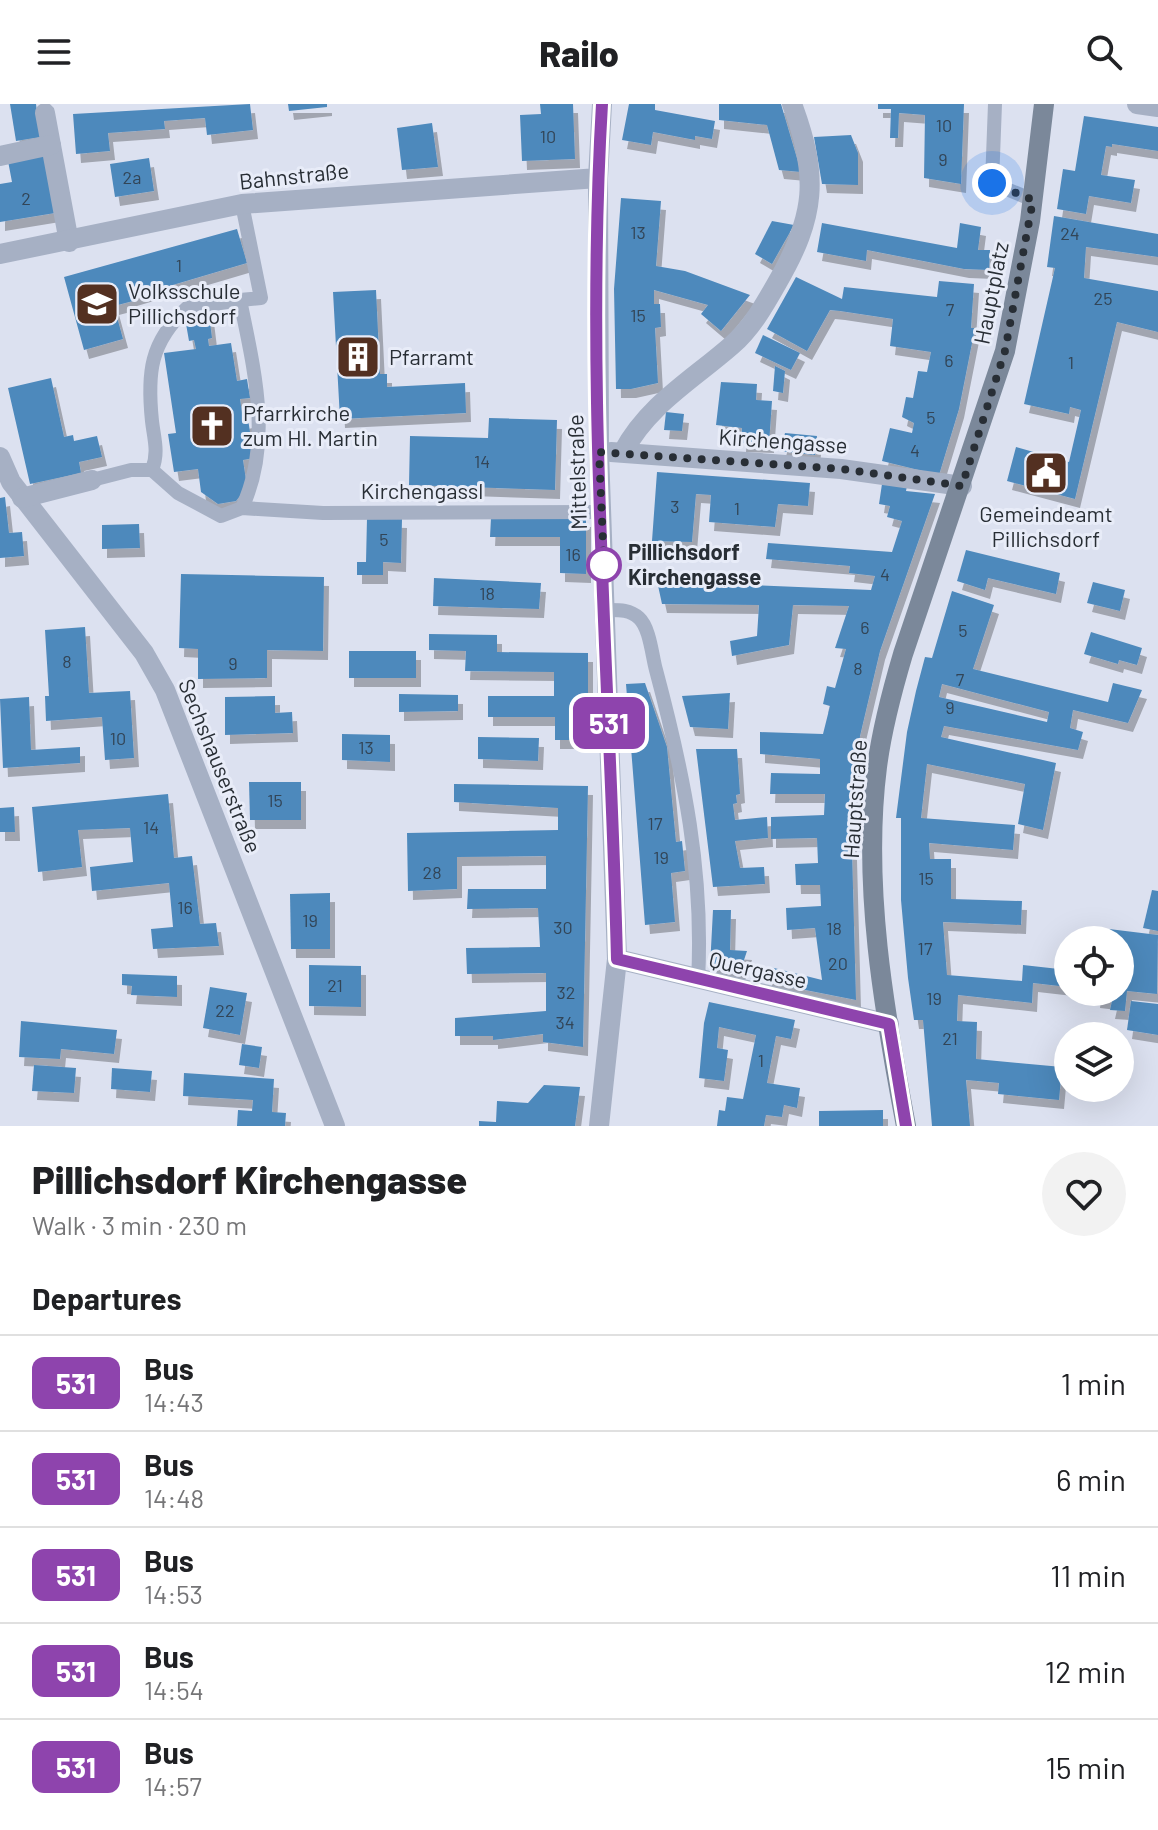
<!DOCTYPE html>
<meta charset="utf-8">
<style>
:root{--surface:#fff;--page:#f2f2f2;--text:#202124;--muted:#757577;--line:#e0e0e0}
body{margin:0;font-family:Barlow,sans-serif;background:var(--page);color:var(--text);height:100vh;display:flex;flex-direction:column;font-size:30px;white-space:nowrap}
*{box-sizing:border-box;margin:0}
p{font-size:26px;color:var(--muted)}
.icon{flex:none;width:44px;height:44px;fill:none;stroke:currentColor;stroke-width:2;stroke-linecap:round;stroke-linejoin:round}
.map{position:relative;height:1022px;overflow:hidden}
.sheet{display:flex;flex-direction:column;background:var(--surface);flex:1}
.sheet>*{flex:none}
.badge{padding:0 16px;border-radius:12px;font-size:28px;line-height:52px}
.fabs{position:absolute;left:1054px;top:822px;display:grid;gap:16px}
.fabs a{display:grid;place-items:center;width:80px;height:80px;border-radius:50%;background:var(--surface);box-shadow:0 8px 32px #0002;font-size:40px}
.you{position:absolute;width:40px;height:40px;margin:-20px;border:6px solid #fff;border-radius:50%;background:#1a73e8;box-shadow:0 0 0 12px #1a73e833}
.map>.badge{position:absolute;translate:-50% -50%;box-shadow:0 0 0 4px #fff}
h2{padding:0 32px;font-size:30px;line-height:72px}
.round{display:grid;place-items:center;flex:none;width:84px;height:84px;border-radius:42px;background:var(--page)}
.summary{display:flex;align-items:center;justify-content:space-between;height:136px;padding:0 32px}
h1{font-size:38px;font-weight:800;line-height:60px}
ul{padding:0;list-style:none}
li{display:flex;align-items:center;gap:24px;height:96px;padding:0 32px;border-top:2px solid var(--line)}
li div{flex:1}
li b{display:block;font-size:30px}
li em{font-style:normal}
li .badge{min-width:88px;font-weight:700;text-align:center}
header{display:flex;justify-content:space-between;align-items:center;height:104px;padding:0 32px;background:var(--surface);font-size:36px;font-weight:800}
.map>svg:first-child{display:block}
.building{fill:#4e89bc;fill-rule:evenodd;filter:url(#shadow)}
.lines{fill:none;stroke-linecap:round;stroke-linejoin:round}
.service{stroke:#a6b0c4;stroke-width:14}
.minor{stroke:#a6b0c4;stroke-width:20}
.tertiary{stroke:#a6b0c4;stroke-width:20}
.secondary{stroke:#7b889a;stroke-width:20}
.line-casing{stroke:#fff;stroke-width:18}
.line{stroke:#8e44ad;stroke-width:12}
.walk{stroke:#282e35;stroke-width:8;stroke-dasharray:0 14.4}
.stop-dot{fill:#fff;stroke:#8e44ad;stroke-width:4}
.labels{text-anchor:middle;stroke-width:6;stroke-linejoin:round;paint-order:stroke}
.number-label{font-size:18px;fill:#324557}
.street-label{font-size:22px;fill:#282e35;stroke:#e8ecf8}
.poi-label{font-size:22px;fill:#282e35;stroke:#e8ecf8;text-anchor:start}
.stop-label{font-size:22px;font-weight:bold;fill:#282e35;stroke:#e8ecf8;text-anchor:start}
</style>
<header><svg class="icon" aria-label="menu" viewBox="0 0 24 24"><path d="M4 6h16M4 12h16M4 18h16"/></svg>Railo<svg class="icon" aria-label="search" viewBox="0 0 24 24"><circle cx="10" cy="10" r="6"/><path d="M15 15l6 6"/></svg></header>
<div class="map">
<svg width="1158" height="1022" viewBox="0 0 1158 1022">
<defs>
<filter id="shadow"><feDropShadow dx="5" dy="9" stdDeviation="0" flood-color="#0004"/></filter>
</defs>
<rect width="100%" height="100%" fill="#dce1f0"/>
<g class="building">
<polygon points="10,0 36,0 40,33 16,37"/>
<polygon points="250,0 253,26 207,31 205,14 164,17 165,25 108,29 110,47 76,50 73,10"/>
<polygon points="288,0 327,0 327,3 289,7"/>
<polygon points="540,0 573,0 575,55 522,57 520,11 541,10"/>
<polygon points="629,0 655,0 655,6 715,17 712,35 695,32 695,36 653,28 651,41 622,36"/>
<polygon points="719,0 781,0 801,68 779,66 767,21 719,16"/>
<polygon points="878,0 964,0 961,80 924,74 925,11 899,9 898,34 890,34 891,5 878,5"/>
<polygon points="1084,12 1158,23 1158,47 1112,40 1112,43 1106,42 1101,71 1135,76 1131,99 1089,92 1086,110 1057,105 1063,65 1075,67"/>
<polygon points="432,19 438,63 402,66 397,24"/>
<polygon points="851,31 858,49 858,81 822,80 814,33"/>
<polygon points="45,51 55,109 0,118 0,80 12,78 8,57"/>
<polygon points="149,54 154,87 115,93 110,60"/>
<polygon points="621,94 661,97 656,162 685,167 750,191 721,227 701,210 708,201 654,186 654,200 660,200 661,223 655,224 658,279 631,285 616,285 614,185"/>
<polygon points="1054,112 1158,130 1158,153 1086,143 1084,174 1158,187 1158,228 1117,218 1075,395 1007,377 1016,343 1069,358 1081,306 1070,303 1069,310 1024,300 1055,164 1047,163"/>
<polygon points="772,117 794,121 772,160 755,150"/>
<polygon points="822,119 957,144 960,119 981,123 978,146 990,146 989,166 964,165 867,146 866,157 817,148"/>
<polygon points="237,125 247,159 132,193 133,197 114,202 123,235 84,246 64,173"/>
<polygon points="796,173 842,195 844,183 937,193 939,177 974,180 971,224 975,224 959,305 939,371 882,357 890,324 912,329 914,319 902,313 906,293 913,294 918,267 927,268 931,248 890,242 893,215 840,207 830,206 807,247 767,225"/>
<polygon points="376,186 380,270 387,270 387,283 465,279 466,309 340,315 333,188"/>
<polygon points="209,210 212,234 208,235 209,242 231,239 237,277 247,275 250,294 240,295 243,316 248,315 254,354 243,356 247,383 236,397 218,400 201,388 198,365 174,368 168,330 176,329 164,249 196,245 194,236 189,237 185,214"/>
<polygon points="763,231 800,249 791,266 755,249"/>
<polygon points="775,262 785,267 783,289 773,287"/>
<polygon points="51,274 64,333 73,331 74,337 97,332 102,353 79,358 81,369 30,380 8,284"/>
<polygon points="721,278 757,280 756,296 772,297 769,340 741,339 742,324 716,321"/>
<polygon points="666,308 684,310 682,327 664,326"/>
<polygon points="489,314 557,316 555,386 409,381 410,332 488,334"/>
<polygon points="785,329 817,332 815,351 780,347"/>
<polygon points="657,368 810,379 808,402 778,400 775,423 709,418 711,391 696,390 692,438 652,437"/>
<polygon points="882,380 907,382 906,387 935,390 880,547 860,632 851,710 856,896 765,878 770,863 822,876 815,824 787,826 786,804 821,802 820,781 796,781 795,760 818,759 817,734 771,735 771,713 824,711 825,690 770,690 771,669 820,670 820,655 760,650 760,628 823,630 830,602 823,600 827,582 835,584 846,545 835,544 849,502 793,501 789,541 732,552 730,537 757,532 759,501 662,500 657,477 871,486 875,472 849,469 850,462 766,455 768,439 892,448 902,417 887,413 890,402 879,400"/>
<polygon points="5,393 9,429 22,428 24,452 0,454 0,394"/>
<polygon points="367,414 402,415 401,459 383,458 383,471 357,471 357,458 366,458"/>
<polygon points="491,414 586,414 586,470 560,469 560,433 490,433"/>
<polygon points="139,420 140,444 102,445 102,421"/>
<polygon points="966,446 1060,469 1056,490 988,474 985,486 957,477"/>
<polygon points="181,470 324,473 323,547 267,546 267,574 198,575 198,545 179,544"/>
<polygon points="434,474 541,479 539,505 433,502"/>
<polygon points="1093,478 1125,486 1120,507 1087,499"/>
<path d="M952,487L994,501L973,565L1108,598L1113,579L1142,586L1128,619L1073,606L1070,624L1083,628L1078,646L944,622L941,633L1056,659L1043,726L1018,720L1025,680L927,660L921,714L1015,721L1013,746L929,739L930,755H951V795L1022,797L1021,821L943,818L947,871L1022,877L1023,861L1068,866V883L1033,879L1032,899L958,891L957,917L977,918L976,955L1062,963L1059,996L998,990L999,979L966,976L970,1022H932L923,916H914L908,874L901,796V714H896L907,628L916,587L925,553L932,554ZM942,580L1049,608L1047,618L939,593Z"/>
<polygon points="85,523 89,589 130,587 134,654 105,656 102,613 46,617 45,592 49,592 45,526"/>
<polygon points="1091,528 1142,544 1137,561 1119,556 1118,560 1084,550"/>
<polygon points="429,530 497,531 497,548 588,549 588,636 555,636 555,613 488,613 488,592 554,592 554,568 465,567 466,547 429,546"/>
<rect x="349" y="547" width="67" height="27"/>
<polygon points="645,579 667,643 676,738 682,737 685,767 671,769 675,818 645,821 626,580"/>
<polygon points="730,589 728,625 690,623 682,592"/>
<polygon points="399,590 458,591 458,607 399,608"/>
<polygon points="275,592 275,609 292,608 293,629 225,631 225,593"/>
<polygon points="29,593 31,646 80,643 80,659 3,664 0,595"/>
<polygon points="342,630 390,631 390,658 342,656"/>
<polygon points="478,633 539,634 538,657 478,655"/>
<polygon points="696,645 737,645 740,690 736,691 737,699 733,700 735,716 767,713 768,734 735,737 740,764 764,763 765,780 713,783"/>
<polygon points="249,678 301,678 301,716 250,716"/>
<polygon points="454,680 588,682 583,943 543,938 543,930 493,936 493,932 455,932 455,914 546,907 546,869 467,870 466,844 540,843 538,804 467,805 468,785 546,785 546,752 457,753 457,785 408,787 407,729 558,726 558,704 454,698"/>
<polygon points="168,690 174,754 192,752 200,820 216,819 219,842 153,845 151,825 173,823 169,779 92,787 90,763 133,758 130,724 78,726 82,763 38,768 32,703"/>
<polygon points="14,703 15,728 0,728 0,704"/>
<polygon points="1152,786 1158,787 1158,827 1143,824"/>
<polygon points="330,789 330,845 291,845 290,790"/>
<polygon points="713,806 731,806 730,846 747,847 739,871 710,863"/>
<polygon points="1109,825 1158,831 1157,890 1127,887 1125,907 1110,906 1112,897 1095,895 1096,888 1120,888 1120,836 1107,836"/>
<polygon points="309,861 361,862 361,903 309,902"/>
<polygon points="122,870 177,872 177,893 131,891 132,882 122,881"/>
<polygon points="210,883 247,889 240,931 203,924"/>
<polygon points="1131,897 1158,900 1158,931 1127,926"/>
<polygon points="709,898 795,916 791,935 776,932 767,979 800,984 797,1004 784,1001 782,1013 766,1011 764,1022 717,1022 719,1006 725,1007 727,993 743,995 756,931 719,923 717,944 728,946 724,977 699,974 704,919"/>
<polygon points="21,917 117,926 114,950 61,945 60,955 19,953"/>
<polygon points="242,940 262,943 259,964 239,961"/>
<polygon points="34,961 76,964 74,989 32,987"/>
<polygon points="112,964 152,967 150,988 111,985"/>
<polygon points="184,969 274,975 272,1008 286,1009 285,1022 237,1022 238,1006 252,1007 253,996 183,992"/>
<polygon points="544,981 580,983 575,1022 479,1022 479,1017 496,1018 497,997 528,999"/>
<polygon points="883,1006 883,1022 819,1022 819,1007"/>
</g>
<g class="lines">
<g class="service">
<polyline points="995,0 992,79 1033,96"/>
<path d="M152,366C159,348 154,335 152,317C147,269 150,238 187,204L240,196"/>
<polyline points="92,376 131,366 152,366 178,389 221,412 242,404 323,409 603,408"/>
<path d="M242,404C273,338 254,265 240,196L261,194L242,100"/>
<path d="M605,506C618,506 629,505 639,514C650,524 652,552 656,566C684,671 704,768 698,877"/>
</g>
<g class="minor">
<polyline points="1137,0 1158,3"/>
<polyline points="45,9 69,138"/>
<polyline points="0,52 51,41"/>
<polyline points="598,74 599,348 617,855 599,1022"/>
<polyline points="611,348 841,365 962,382"/>
<path d="M623,348C648,301 692,276 731,242C751,225 764,202 777,179C816,112 819,72 792,0"/>
<polyline points="0,353 11,378 144,549 165,586 335,1022"/>
<polyline points="22,394 92,376"/>
<polyline points="617,855 889,920"/>
</g>
<polyline class="tertiary" points="0,150 242,100 598,74 602,0"/>
<path class="secondary" d="M906,1022C884,907 862,780 877,663C882,624 892,587 903,550L1005,247L1030,117L1044,0"/>
</g>
<g class="lines">
<g class="line-casing">
<path id="line" d="M602,0C585,284 610,571 617,855L889,920L906,1022"/>
</g>
<use href="#line" class="line"/>
<polyline class="walk" points="604,461 599,348 841,365 962,382 1005,247 1033,96 992,79"/>
</g>
<defs>
<g id="school-square" transform="scale(2.3)"><rect x="-9" y="-9" width="18" height="18" rx="4" fill="#533021" stroke="#e8ecf8"/><path d="M0-5L7-2L0 1L-7-2ZM-4 1L0 2.5L4 1V4Q0 6-4 4Z" fill="#fff"/></g>
<g id="building-square" transform="scale(2.3)"><rect x="-9" y="-9" width="18" height="18" rx="4" fill="#533021" stroke="#e8ecf8"/><path d="M-4-6H4V6H1V3H-1V6H-4ZM-2.5-4.3h1.7v1.8h-1.7ZM.8-4.3h1.7v1.8H.8ZM-2.5-1h1.7V.8h-1.7ZM.8-1h1.7V.8H.8Z" fill="#fff"/></g>
<g id="church-square" transform="scale(2.3)"><rect x="-9" y="-9" width="18" height="18" rx="4" fill="#533021" stroke="#e8ecf8"/><path d="M-1.2-6h2.4v3.5h3.3v2.4h-3.3V6h-2.4V-.1h-3.3v-2.4h3.3Z" fill="#fff"/></g>
<g id="civic-square" transform="scale(2.3)"><rect x="-9" y="-9" width="18" height="18" rx="4" fill="#533021" stroke="#e8ecf8"/><path d="M-.6-6.5H3V-4.5H.6V-3L4-1V1h2V6H-6V1h2V-1L-.6-3ZM-1.2 2.5V6h2.4V2.5Z" fill="#fff"/></g>
</defs>
<g fill-rule="evenodd">
<use href="#school-square" x="97" y="200"/>
<use href="#building-square" x="358" y="253"/>
<use href="#church-square" x="212" y="322"/>
<use href="#civic-square" x="1046" y="369"/>
</g>
<circle class="stop-dot" cx="604" cy="461" r="16"/>
<g class="labels">
<g class="number-label">
<text x="944" y="28">10</text>
<text x="548" y="39">10</text>
<text x="943" y="62">9</text>
<text x="132" y="80">2a</text>
<text x="26" y="101">2</text>
<text x="638" y="135">13</text>
<text x="1070" y="136">24</text>
<text x="179" y="168">1</text>
<text x="1103" y="201">25</text>
<text x="950" y="212">7</text>
<text x="638" y="218">15</text>
<text x="949" y="263">6</text>
<text x="1071" y="265">1</text>
<text x="931" y="320">5</text>
<text x="915" y="353">4</text>
<text x="482" y="364">14</text>
<text x="675" y="409">3</text>
<text x="737" y="411">1</text>
<text x="384" y="442">5</text>
<text x="573" y="457">16</text>
<text x="885" y="477">4</text>
<text x="487" y="496">18</text>
<text x="865" y="530">6</text>
<text x="963" y="533">5</text>
<text x="67" y="564">8</text>
<text x="233" y="566">9</text>
<text x="858" y="571">8</text>
<text x="960" y="582">7</text>
<text x="950" y="610">9</text>
<text x="118" y="641">10</text>
<text x="366" y="650">13</text>
<text x="275" y="703">15</text>
<text x="655" y="726">17</text>
<text x="151" y="730">14</text>
<text x="661" y="760">19</text>
<text x="432" y="775">28</text>
<text x="926" y="781">15</text>
<text x="185" y="810">16</text>
<text x="310" y="823">19</text>
<text x="563" y="830">30</text>
<text x="834" y="831">18</text>
<text x="925" y="851">17</text>
<text x="838" y="866">20</text>
<text x="335" y="888">21</text>
<text x="566" y="895">32</text>
<text x="934" y="901">19</text>
<text x="225" y="913">22</text>
<text x="565" y="925">34</text>
<text x="950" y="941">21</text>
<text x="761" y="963">1</text>
</g>
<g class="street-label">
<text transform="translate(294 72) rotate(-6)" y="8">Bahnstraße</text>
<text transform="translate(991 189) rotate(-79)" y="8">Hauptplatz</text>
<text transform="translate(783 337) rotate(4)" y="8">Kirchengasse</text>
<text transform="translate(577 368) rotate(-92)" y="8">Mittelstraße</text>
<text x="422" y="395">Kirchengassl</text>
<text transform="translate(220 662) rotate(68)" y="8">Sechshauserstraße</text>
<text transform="translate(855 695) rotate(-86)" y="8">Hauptstraße</text>
<text transform="translate(758 866) rotate(13)" y="8">Quergasse</text>
</g>
<g class="poi-label">
<text x="128" y="195">Volksschule<tspan x="128" dy="25">Pillichsdorf</tspan></text>
<text x="389" y="261">Pfarramt</text>
<text x="243" y="317">Pfarrkirche<tspan x="243" dy="25">zum Hl. Martin</tspan></text>
<text x="1046" y="418" text-anchor="middle">Gemeindeamt<tspan x="1046" dy="25">Pillichsdorf</tspan></text>
</g>
<g class="stop-label">
<text x="628" y="456">Pillichsdorf<tspan x="628" dy="25">Kirchengasse</tspan></text>
</g>
</g>
</svg>
<div class="fabs">
<a><svg class="icon" aria-label="locate" viewBox="0 0 24 24"><circle cx="12" cy="12" r="6"/><path d="M12 2v4M12 18v4M2 12h4M18 12h4"/></svg></a>
<a><svg class="icon" aria-label="layers" viewBox="0 0 24 24"><path d="M12 4l9 5-9 5-9-5zM3 14l9 5 9-5"/></svg></a>
</div>
<div class="you" style="left:992px;top:79px"></div>
<b class="badge" style="left:609px;top:619px;background:#8e44ad;color:#fff">531</b>
</div>
<section class="sheet">
<div class="summary"><div><h1>Pillichsdorf Kirchengasse</h1><p>Walk · 3 min · 230 m</p></div><a class="round"><svg class="icon" aria-label="heart" viewBox="0 0 24 24"><path d="M12 20l-8-8c-3-5 5-10 8-4 3-6 11-1 8 4z"/></svg></a></div>
<h2>Departures</h2>
<ul>
<li><span class="badge" style="background:#8e44ad;color:#fff">531</span><div><b>Bus</b><p>14:43</p></div><em>1 min</em></li>
<li><span class="badge" style="background:#8e44ad;color:#fff">531</span><div><b>Bus</b><p>14:48</p></div><em>6 min</em></li>
<li><span class="badge" style="background:#8e44ad;color:#fff">531</span><div><b>Bus</b><p>14:53</p></div><em>11 min</em></li>
<li><span class="badge" style="background:#8e44ad;color:#fff">531</span><div><b>Bus</b><p>14:54</p></div><em>12 min</em></li>
<li><span class="badge" style="background:#8e44ad;color:#fff">531</span><div><b>Bus</b><p>14:57</p></div><em>15 min</em></li>
</ul>
</section>
